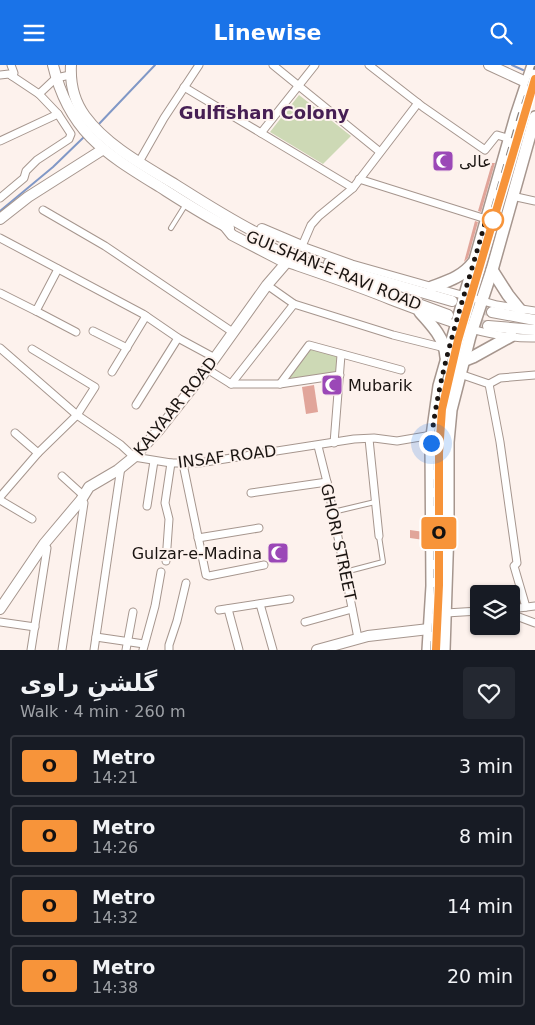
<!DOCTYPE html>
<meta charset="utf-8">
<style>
:root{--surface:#171b24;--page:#242831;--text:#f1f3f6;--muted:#9ea1a6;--line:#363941;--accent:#1a73e8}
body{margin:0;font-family:"DejaVu Sans","Noto Sans Arabic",sans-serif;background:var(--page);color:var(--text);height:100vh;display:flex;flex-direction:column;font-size:19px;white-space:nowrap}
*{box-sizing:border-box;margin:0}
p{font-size:16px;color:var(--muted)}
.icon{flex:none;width:28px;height:28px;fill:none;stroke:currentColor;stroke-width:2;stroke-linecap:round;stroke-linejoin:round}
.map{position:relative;height:585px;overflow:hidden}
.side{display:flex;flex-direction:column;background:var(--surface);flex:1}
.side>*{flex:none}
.badge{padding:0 10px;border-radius:4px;font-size:18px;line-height:32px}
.controls{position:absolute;left:470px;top:520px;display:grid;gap:10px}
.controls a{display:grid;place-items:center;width:50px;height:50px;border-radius:5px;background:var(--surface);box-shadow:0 1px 4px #0004;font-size:25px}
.you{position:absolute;width:25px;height:25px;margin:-12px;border:4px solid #fff;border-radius:50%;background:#1a73e8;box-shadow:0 0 0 8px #1a73e833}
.map>.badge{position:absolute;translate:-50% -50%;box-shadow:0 0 0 2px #fff}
.round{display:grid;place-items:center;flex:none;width:52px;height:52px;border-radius:5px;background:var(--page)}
.summary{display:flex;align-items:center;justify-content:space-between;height:85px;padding:0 20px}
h1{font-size:24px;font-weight:700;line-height:38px}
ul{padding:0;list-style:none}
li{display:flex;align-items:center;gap:15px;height:62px;margin:0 10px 8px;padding:0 10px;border:2px solid var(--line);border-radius:5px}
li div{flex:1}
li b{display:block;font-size:19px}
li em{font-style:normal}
li .badge{min-width:55px;font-weight:700;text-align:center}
header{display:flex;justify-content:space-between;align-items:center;height:65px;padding:0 20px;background:var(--accent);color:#fff;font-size:22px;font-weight:700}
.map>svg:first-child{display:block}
.green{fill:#cdd9b5}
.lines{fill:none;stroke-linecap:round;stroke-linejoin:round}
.stream{stroke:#8198c6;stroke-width:2}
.building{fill:#e1a59a}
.secondary-tunnel{stroke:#dbd1cc;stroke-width:10;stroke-dasharray:10 5;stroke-linecap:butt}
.lane-casing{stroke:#a6968e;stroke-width:6}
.street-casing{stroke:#a6968e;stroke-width:9}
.secondary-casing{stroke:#a6968e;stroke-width:12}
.primary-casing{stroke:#a6968e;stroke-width:14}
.lane{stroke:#fff;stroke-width:4}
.street{stroke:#fff;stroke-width:7}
.secondary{stroke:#fff;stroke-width:10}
.primary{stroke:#fff;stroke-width:11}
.rail{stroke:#89817d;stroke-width:2;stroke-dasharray:9 9;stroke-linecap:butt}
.line-casing{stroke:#fff;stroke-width:11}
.line{stroke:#f7943a;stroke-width:8}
.walk{stroke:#1a1411;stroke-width:5;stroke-dasharray:0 9}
.stop-dot{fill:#fff;stroke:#f7943a;stroke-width:2.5}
.labels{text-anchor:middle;stroke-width:4;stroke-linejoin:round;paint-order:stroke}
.poi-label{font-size:16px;fill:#1a1411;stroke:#fdf2ed;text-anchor:start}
.street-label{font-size:16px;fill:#1a1411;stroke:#fdf2ed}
.neighbourhood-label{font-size:18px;font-weight:bold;fill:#461f54;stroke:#fdf2ed}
</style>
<header><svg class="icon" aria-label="menu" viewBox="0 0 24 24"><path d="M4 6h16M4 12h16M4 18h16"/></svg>Linewise<svg class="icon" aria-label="search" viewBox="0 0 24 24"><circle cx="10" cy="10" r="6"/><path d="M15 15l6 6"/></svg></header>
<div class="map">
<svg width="535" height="585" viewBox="0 0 535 585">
<rect width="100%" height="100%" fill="#fdf2ed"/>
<g class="green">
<polygon points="299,30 351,71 323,99 270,67"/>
<polygon points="306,282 341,290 339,310 280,319"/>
</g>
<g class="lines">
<g class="stream">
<polyline points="512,0 523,5"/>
<polyline points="98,60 155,0"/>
<polyline points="0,146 53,102 85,71"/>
</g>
</g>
<g class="building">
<polygon points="492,98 495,98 481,147 478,146"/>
<polygon points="510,100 513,102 485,203 484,205 481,205"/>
<polygon points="475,156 478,157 468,193 464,197"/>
<polygon points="314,320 318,347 306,349 302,322"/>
<polygon points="410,465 424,467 424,475 410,473"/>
</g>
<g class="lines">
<g class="secondary-tunnel">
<polyline points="452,236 492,247"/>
<polyline points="450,251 488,261"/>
</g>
<g class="lane-casing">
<g id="lane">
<polyline points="171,163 186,139"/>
<polyline points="333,447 375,437"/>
<polyline points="345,507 383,497 379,471"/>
</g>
</g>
<g class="street-casing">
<g id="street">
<polyline points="11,0 14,8 12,11"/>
<polyline points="273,0 380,87"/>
<polyline points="369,0 423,42 485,85 497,70 510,74"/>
<polyline points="0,10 9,9 39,29 56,13 70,10"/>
<polyline points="184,22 353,123"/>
<polyline points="418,38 353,123 319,151 311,160 302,181 352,199 497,240 535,246"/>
<polyline points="261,68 315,0"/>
<polyline points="0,76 58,49"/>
<polyline points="139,97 164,53 199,0"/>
<polyline points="359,114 486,154"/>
<polyline points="512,131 535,136"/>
<polyline points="0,133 24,113 26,106 37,95 69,74 71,69 58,49 39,29"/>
<polyline points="43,145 105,181 234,268"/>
<polyline points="0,173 143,249 178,273 215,293"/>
<path d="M286,198C321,210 357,222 391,236C437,253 485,274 535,273"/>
<polyline points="267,220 294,239"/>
<polyline points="0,228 36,246 58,204"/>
<polyline points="36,246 76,267"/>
<polyline points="93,266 127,283"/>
<polyline points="0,283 77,350 121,380 134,392 171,398 199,398 354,374 374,373 397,376 432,370"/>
<polyline points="207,304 231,319 280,319 340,310"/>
<polyline points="112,307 146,251"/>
<polyline points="460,309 489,319 500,377 517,498 514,501 526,542"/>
<polyline points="231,319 294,239 393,270 445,283"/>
<polyline points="280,319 309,280 401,305"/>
<polyline points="489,319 500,313 535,310"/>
<polyline points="136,340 178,273"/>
<polyline points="15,368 38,388"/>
<polyline points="369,374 379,471"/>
<polyline points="334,378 341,290"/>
<polyline points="318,381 327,417 358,573"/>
<polyline points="183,399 206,510 209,511 264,500"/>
<polyline points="62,411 84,431"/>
<polyline points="251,428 327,417"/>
<polyline points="0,432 38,388 77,350 95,322 32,284"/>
<polyline points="0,435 32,454"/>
<polyline points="147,441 154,396"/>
<polyline points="198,473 259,463"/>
<polyline points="166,496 169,454 165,438 171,398"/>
<polyline points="260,539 273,585"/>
<polyline points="228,544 239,585"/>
<polyline points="511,544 535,541"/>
<polyline points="219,545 290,534"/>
<polyline points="446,548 479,546"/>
<polyline points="511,549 535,558"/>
<polyline points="0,557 35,562"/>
<polyline points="305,557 352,544"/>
<polyline points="96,572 144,579"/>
<polyline points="31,585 47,483 44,479"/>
<polyline points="62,585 84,438 81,435"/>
<polyline points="94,585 121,402"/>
<polyline points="126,585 133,547"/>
<polyline points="143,585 155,541 161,507"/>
<polyline points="169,585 169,580 177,556 186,518"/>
</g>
</g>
<g class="secondary-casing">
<g id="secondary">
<path d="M53,0C69,67 105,88 160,122C182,136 205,151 229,163"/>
<path d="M71,0C70,18 74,36 85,51C107,81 145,101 176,120C206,139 237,159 269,174"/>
<polyline points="489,0 528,18"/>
<polyline points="0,154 28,132 102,85"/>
<polyline points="262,164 302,181"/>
<polyline points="251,173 291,192 448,250"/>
<polyline points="329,198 355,208 452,236"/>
<polyline points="492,247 535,255"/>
<polyline points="488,261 535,265"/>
<polyline points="0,544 44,479 81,435 89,422 118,405 134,392 158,366 207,304 267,220 286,198 232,170 224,160"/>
<polyline points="317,585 368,571 429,564"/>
</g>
</g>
<g class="primary-casing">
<g id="primary">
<polyline points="492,205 508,230 520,245"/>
<path d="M432,222C448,216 462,212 473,198"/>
<path d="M420,247C432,260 445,274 446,292"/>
<polyline points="463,296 473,292 511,271"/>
<polyline points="428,585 432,521 431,378 439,321 516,51 533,0"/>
<polyline points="444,585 448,463 448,377 451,345 470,271 492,205 535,52"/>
</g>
</g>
<use href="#lane" class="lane"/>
<use href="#street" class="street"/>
<use href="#secondary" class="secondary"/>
<use href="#primary" class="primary"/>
<polyline class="rail" points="431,585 434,543 435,370 442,318 518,51 535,1"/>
</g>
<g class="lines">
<g class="line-casing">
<polyline id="line" points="436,585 439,520 439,388 442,344 458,275 535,14"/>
</g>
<use href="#line" class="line"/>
<path class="walk" d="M431,378C439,301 466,228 486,154L493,155"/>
</g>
<defs>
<g id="mosque-square" transform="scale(1.125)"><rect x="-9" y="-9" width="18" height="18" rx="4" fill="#9b48b7" stroke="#fdf2ed"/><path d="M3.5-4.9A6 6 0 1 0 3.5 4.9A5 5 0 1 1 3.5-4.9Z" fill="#fff"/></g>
</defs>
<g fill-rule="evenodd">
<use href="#mosque-square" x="443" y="96"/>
<use href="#mosque-square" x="332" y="320"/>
<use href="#mosque-square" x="278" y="488"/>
</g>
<circle class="stop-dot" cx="493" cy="155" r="10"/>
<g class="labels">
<g class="poi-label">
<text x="459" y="102">عالی</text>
<text x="348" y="326">Mubarik</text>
<text x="262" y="494" text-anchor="end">Gulzar-e-Madina</text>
</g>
<g class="street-label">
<text transform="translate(334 205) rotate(22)" y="6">GULSHAN-E-RAVI ROAD</text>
<text transform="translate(175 341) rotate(-51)" y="6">KALYAAR ROAD</text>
<text transform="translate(227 391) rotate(-7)" y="6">INSAF ROAD</text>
<text transform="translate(339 477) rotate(78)" y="6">GHORI STREET</text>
</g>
<g class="neighbourhood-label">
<text x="264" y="54">Gulfishan Colony</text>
</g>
</g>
</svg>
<div class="controls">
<a><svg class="icon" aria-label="layers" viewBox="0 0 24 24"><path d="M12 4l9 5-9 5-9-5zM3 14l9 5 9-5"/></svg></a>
</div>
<div class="you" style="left:431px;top:378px"></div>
<b class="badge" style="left:439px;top:468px;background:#f7943a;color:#111">O</b>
</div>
<section class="side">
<div class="summary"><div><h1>گلشنِ راوی</h1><p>Walk · 4 min · 260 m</p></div><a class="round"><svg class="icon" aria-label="heart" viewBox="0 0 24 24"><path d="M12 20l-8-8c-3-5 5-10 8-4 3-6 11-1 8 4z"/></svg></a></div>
<ul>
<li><span class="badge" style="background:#f7943a;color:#111">O</span><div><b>Metro</b><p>14:21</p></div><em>3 min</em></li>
<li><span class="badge" style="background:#f7943a;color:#111">O</span><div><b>Metro</b><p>14:26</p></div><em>8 min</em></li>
<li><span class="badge" style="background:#f7943a;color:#111">O</span><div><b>Metro</b><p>14:32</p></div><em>14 min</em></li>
<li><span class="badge" style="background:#f7943a;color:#111">O</span><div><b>Metro</b><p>14:38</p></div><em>20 min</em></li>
</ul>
</section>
